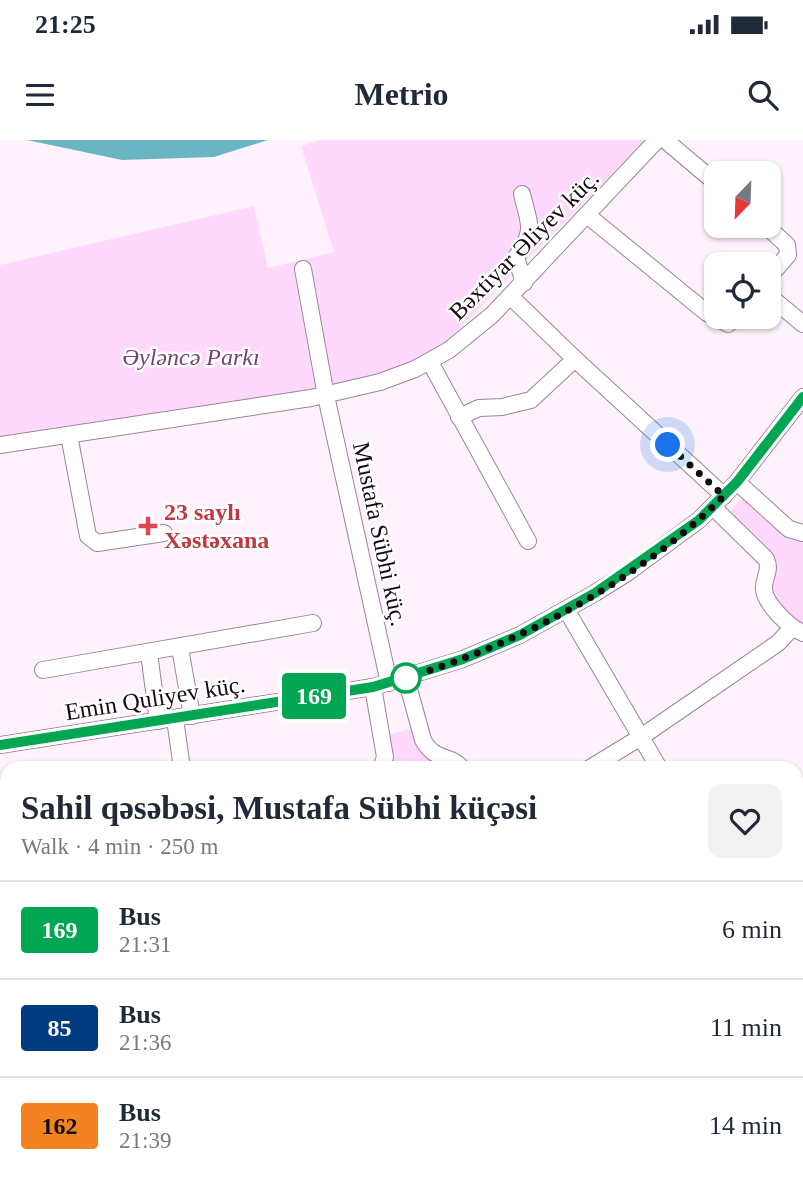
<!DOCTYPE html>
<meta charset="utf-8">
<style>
:root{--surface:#fff;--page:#f2f2f3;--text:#1f2937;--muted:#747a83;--line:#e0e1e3}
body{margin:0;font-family:Georgia,serif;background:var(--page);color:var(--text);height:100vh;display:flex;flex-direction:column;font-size:26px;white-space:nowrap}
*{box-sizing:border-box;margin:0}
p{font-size:23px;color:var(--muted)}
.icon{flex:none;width:38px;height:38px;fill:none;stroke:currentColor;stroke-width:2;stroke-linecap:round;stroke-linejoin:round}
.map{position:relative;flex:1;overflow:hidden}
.sheet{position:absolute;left:0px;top:621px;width:803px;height:429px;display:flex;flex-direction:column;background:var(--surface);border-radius:21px 21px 0 0;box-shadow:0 2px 5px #0004}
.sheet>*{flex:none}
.badge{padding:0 14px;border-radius:5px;font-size:24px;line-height:46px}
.needle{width:46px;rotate:203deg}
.tools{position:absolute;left:704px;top:21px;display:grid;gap:14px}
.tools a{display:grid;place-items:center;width:77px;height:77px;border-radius:14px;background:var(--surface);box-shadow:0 2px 5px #0004;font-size:35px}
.you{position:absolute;width:35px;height:35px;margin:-18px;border:5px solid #fff;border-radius:50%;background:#1a73e8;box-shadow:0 0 0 10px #1a73e833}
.map>.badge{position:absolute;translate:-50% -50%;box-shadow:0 0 0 4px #fff}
.round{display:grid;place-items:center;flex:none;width:74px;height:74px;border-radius:14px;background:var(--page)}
.summary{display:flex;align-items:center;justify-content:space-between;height:119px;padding:0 21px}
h1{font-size:33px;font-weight:700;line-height:52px}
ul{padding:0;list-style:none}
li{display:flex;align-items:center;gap:21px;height:98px;padding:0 21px;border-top:2px solid var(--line)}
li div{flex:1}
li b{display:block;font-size:26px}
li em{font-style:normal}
li .badge{min-width:77px;font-weight:700;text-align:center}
.status{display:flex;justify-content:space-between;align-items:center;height:49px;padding:0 35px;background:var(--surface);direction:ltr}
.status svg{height:19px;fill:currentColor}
header{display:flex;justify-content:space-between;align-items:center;height:91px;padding:0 21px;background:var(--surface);font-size:32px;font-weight:700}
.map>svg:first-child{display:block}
.green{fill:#ffd9fd}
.water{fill:#6bb4c1}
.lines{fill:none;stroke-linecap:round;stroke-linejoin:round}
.minor-casing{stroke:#9c839b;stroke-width:18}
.minor{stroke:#fff;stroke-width:16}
.line-casing{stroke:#fff;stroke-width:16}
.line{stroke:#00a651;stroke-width:10}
.walk{stroke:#120912;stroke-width:7;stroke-dasharray:0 12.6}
.health-dot{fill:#e0444e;stroke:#fff;stroke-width:2.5}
.stop-dot{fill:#fff;stroke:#00a651;stroke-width:3.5}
.labels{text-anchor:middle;stroke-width:5;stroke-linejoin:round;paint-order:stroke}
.street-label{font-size:24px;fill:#120912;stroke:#fff}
.park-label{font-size:24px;font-style:italic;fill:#764176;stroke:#fff}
.health-label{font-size:24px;font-weight:bold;fill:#be3a42;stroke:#fff;text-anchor:start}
</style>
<div class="status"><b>21:25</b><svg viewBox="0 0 49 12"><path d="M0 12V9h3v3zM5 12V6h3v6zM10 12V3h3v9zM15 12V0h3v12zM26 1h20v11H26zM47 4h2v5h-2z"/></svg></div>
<header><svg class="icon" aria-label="menu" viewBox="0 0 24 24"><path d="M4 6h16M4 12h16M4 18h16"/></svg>Metrio<svg class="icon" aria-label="search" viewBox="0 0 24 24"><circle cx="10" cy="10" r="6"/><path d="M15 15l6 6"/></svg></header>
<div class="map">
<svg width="803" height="1049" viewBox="0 0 803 1049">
<rect width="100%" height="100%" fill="#fef2fd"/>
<g class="green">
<polygon points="321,0 645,0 443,205 416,222 374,236 316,250 0,298 0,125 254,66 268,128 334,112 301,6"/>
<path d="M744,356L789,397L799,400L803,399V487C793,479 769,459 771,445C771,440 776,433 777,428L774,420L727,375Z"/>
<polygon points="415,588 424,615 449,628 391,628 387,595"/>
<polygon points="67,1043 236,1043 237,1047 68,1049"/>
</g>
<polygon class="water" points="27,0 268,0 214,17 122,20"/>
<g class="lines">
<g class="minor-casing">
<g id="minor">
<polyline points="665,0 716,43"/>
<path d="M522,54C529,84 536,90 516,117L524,143"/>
<polyline points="587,75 707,173 728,184 738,177"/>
<polyline points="766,86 787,105 788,115 768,138"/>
<polyline points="303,129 326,256 389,543"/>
<polyline points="768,155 803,184"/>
<polyline points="511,157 575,219 724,356"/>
<polyline points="430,222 528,401"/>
<polyline points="459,277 479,268 502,267 531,260 575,219"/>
<polyline points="69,295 88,396 97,403 164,393"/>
<polyline points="0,305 311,258 380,242 415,229 449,210 492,175 657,0"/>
<polyline points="737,342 789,389 803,393"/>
<path d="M713,367L766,419C771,430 765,435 764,446C762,462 790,488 803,493"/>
<polyline points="567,471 659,628"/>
<polyline points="180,508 192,576"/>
<polyline points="149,513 158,581"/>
<polyline points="43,530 313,483"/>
<path d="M406,538L423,600C435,622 450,614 462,628"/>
<polyline points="373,547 385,617 381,628"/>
<polyline points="175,579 182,628"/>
<polyline points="0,605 373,547 463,519 520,495 595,453 627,433 699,380 737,342 803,257"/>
<polyline points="590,628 641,597 778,503 792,488"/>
<polyline points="796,726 803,721"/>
<polyline points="796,817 803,809"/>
<polyline points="0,896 7,895"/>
<polyline points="796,933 803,935"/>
<polyline points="0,946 7,945"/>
<polyline points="247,1043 248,1049"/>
<polyline points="463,1049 503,1043"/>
<polyline points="602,1049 607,1043"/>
</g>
</g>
<use href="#minor" class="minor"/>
</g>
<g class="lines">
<g class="line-casing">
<polyline id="line" points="0,605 373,547 463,519 520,495 595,453 699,380 737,342 803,257"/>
</g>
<use href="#line" class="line"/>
<path class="walk" d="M406,538C521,503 637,442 724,356L668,305"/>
</g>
<path class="health-dot" d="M144.5 375.5h7v7h7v7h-7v7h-7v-7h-7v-7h7z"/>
<circle class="stop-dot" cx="406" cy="538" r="14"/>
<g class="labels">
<g class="street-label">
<text transform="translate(524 105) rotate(-45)" y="8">Bəxtiyar Əliyev küç.</text>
<text transform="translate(380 394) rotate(78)" y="8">Mustafa Sübhi küç.</text>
<text transform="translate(155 558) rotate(-9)" y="8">Emin Quliyev küç.</text>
</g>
<g class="park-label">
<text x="191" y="225">Əyləncə Parkı</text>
</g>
<g class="health-label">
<text x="164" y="380">23 saylı<tspan x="164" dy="28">Xəstəxana</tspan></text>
</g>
</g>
</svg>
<div class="tools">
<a><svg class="needle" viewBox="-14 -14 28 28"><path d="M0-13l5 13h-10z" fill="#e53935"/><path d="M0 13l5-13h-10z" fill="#747a83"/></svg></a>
<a><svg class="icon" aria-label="locate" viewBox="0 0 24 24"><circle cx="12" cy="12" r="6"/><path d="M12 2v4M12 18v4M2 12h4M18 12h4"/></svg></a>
</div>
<div class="you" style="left:668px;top:305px"></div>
<b class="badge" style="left:314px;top:556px;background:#00a651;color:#fff">169</b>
<section class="sheet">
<div class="summary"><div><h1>Sahil qəsəbəsi, Mustafa Sübhi küçəsi</h1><p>Walk · 4 min · 250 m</p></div><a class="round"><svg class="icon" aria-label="heart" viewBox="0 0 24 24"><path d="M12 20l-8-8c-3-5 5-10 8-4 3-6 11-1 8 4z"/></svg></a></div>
<ul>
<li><span class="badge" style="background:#00a651;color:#fff">169</span><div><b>Bus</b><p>21:31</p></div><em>6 min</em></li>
<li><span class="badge" style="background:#003b80;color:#fff">85</span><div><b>Bus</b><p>21:36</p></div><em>11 min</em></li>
<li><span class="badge" style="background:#f58220;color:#111">162</span><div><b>Bus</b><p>21:39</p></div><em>14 min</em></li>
</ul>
</section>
</div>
